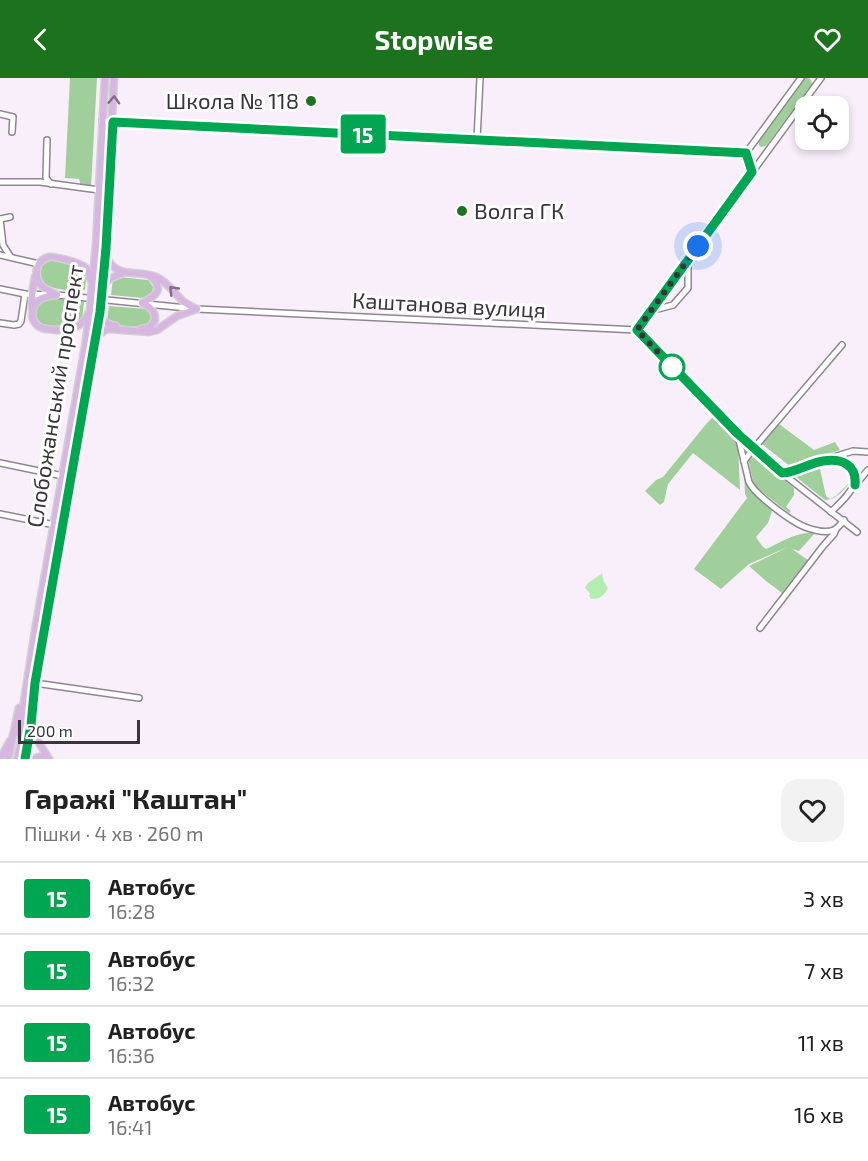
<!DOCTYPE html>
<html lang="uk">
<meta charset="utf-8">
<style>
:root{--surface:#fff;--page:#f2f2f2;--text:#222;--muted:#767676;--line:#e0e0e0;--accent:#1c721d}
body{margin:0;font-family:"Exo 2",sans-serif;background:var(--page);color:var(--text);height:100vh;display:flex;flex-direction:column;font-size:22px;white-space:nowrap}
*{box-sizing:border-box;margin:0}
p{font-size:20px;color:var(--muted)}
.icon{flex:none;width:33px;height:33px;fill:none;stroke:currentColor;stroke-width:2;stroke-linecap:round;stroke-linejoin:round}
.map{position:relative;height:681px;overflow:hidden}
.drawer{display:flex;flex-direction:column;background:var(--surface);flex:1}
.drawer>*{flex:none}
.badge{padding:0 12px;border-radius:4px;font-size:21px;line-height:39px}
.fabs{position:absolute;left:795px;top:18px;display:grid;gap:12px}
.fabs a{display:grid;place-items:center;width:54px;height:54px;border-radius:12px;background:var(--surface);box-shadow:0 3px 9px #0003;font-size:30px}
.scale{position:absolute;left:18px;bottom:15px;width:122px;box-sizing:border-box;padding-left:6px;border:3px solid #383439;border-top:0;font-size:16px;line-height:21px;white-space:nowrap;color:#383439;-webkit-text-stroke:4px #fff;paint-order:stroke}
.you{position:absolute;width:30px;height:30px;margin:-15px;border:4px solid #fff;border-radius:50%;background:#1a73e8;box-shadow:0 0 0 9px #1a73e833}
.map>.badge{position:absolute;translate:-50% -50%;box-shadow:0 0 0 3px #fff}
.round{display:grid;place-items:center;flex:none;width:63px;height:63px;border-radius:18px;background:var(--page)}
.headline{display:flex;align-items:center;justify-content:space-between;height:102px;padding:0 24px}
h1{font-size:28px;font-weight:700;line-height:45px}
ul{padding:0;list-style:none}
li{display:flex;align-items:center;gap:18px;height:72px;padding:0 24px;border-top:2px solid var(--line)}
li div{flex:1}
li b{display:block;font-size:22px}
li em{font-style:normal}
li .badge{min-width:66px;font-weight:700;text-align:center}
header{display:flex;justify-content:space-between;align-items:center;height:78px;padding:0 24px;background:var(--accent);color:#fff;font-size:27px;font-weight:700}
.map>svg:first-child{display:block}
.green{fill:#a0cf9c}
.water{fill:#b3edaf}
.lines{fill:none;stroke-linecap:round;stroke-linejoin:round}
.minor-casing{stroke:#8f8691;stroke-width:8}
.major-casing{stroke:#d3d2d3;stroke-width:9}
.minor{stroke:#fff;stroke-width:5}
.major{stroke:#d7b6e1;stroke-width:6}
.major-bridge-casing{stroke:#d3d2d3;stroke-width:9;stroke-linecap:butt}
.major-bridge{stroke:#d7b6e1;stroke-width:6}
.oneway{stroke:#806e85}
.line-casing{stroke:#fff;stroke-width:14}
.line{stroke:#00a651;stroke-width:9}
.walk{stroke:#383439;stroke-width:6;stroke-dasharray:0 10.8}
.poi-dot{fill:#1c721d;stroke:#fff;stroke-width:2}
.stop-dot{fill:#fff;stroke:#00a651;stroke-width:3}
.labels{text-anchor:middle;stroke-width:6;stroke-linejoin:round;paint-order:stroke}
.poi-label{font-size:22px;fill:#383439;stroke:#fff;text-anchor:end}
.street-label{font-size:22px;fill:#383439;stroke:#fff}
</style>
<header><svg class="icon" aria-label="back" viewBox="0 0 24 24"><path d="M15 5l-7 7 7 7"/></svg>Stopwise<svg class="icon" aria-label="heart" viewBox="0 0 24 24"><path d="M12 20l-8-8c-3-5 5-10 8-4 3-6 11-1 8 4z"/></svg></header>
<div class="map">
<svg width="868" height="681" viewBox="0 0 868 681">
<rect width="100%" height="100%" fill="#f8effb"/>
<g class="green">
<polygon points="70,0 97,0 91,109 81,108 79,101 65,100"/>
<polygon points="804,0 808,0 811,2 812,6 766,68 761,69 759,67 759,62"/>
<path d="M51,182L79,189C88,195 86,203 85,212H81L80,214C66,212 50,212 40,202L39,192L46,183Z"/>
<polygon points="119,199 148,202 153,209 152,215 147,220 143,220 111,217 113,200"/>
<path d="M50,220L84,224L82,242L71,249L44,248L37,244C34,234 34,233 39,224Z"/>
<path d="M109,228L147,231C153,235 153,240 150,246C141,251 116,249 107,242Z"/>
<polygon points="713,339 738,365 740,412 693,375 668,406 664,424 660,427 645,413 656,402 663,399 707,345"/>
<polygon points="779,346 814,372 835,364 840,372 808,382 791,389 762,366"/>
<polygon points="755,378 794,410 794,417 786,429 791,433 789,435 756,409 753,403 749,385 749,382"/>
<path d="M820,391L826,418L830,421L836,418L853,401C845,410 838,422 825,422L795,398Z"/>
<path d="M744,392L749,411L769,428L772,433L768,445L756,459L762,468L766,471C782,464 797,453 815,455L799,473L792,471L808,482L782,515L766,503L749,488L788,469L749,486L721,511L694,491L747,420L745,416Z"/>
</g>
<path class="water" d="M602,495L604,504L608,510C604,518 600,521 591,521L589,518L590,515L585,510C589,501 597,501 602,495Z"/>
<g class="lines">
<g class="minor-casing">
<g id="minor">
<polyline points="0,36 13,39 12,54"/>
<polyline points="102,43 746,75"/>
<polyline points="47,62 46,100 51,106"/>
<polyline points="477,62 480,0"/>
<polyline points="746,75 801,0"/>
<polyline points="746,75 752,94"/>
<polyline points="0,104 40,104 99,112"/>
<polyline points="0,141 3,167 10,178"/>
<polyline points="0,141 10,139"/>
<polyline points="0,177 39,186"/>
<polyline points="0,211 25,216 57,217 197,231 637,252 738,356 782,395 857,454"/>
<polyline points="651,233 673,227 688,210 688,181"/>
<polyline points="0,245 14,247 19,246 21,243 25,216"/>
<polyline points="637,252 821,0"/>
<path d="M738,358L749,404C755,417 792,444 805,449C813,452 825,456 834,452C838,450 841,446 844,442"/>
<polyline points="827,381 853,373 868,374"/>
<polyline points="744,383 754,370 842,267"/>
<polyline points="0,385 63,398"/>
<path d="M782,395C802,393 844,367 854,396C859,409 840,425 831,434"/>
<polyline points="856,406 868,392"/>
<polyline points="0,436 55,447"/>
<polyline points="760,550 824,467 834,456 836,451"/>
<polyline points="35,605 139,620"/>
</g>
</g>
<g class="major-casing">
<g id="major">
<path d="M106,178C116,202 137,191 156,199C168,204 175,216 184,224C188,227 193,229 197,231"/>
<polyline points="104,206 111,200 123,195"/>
<polyline points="92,208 96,167 105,0"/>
<polyline points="103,210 114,0"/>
<path d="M56,217C52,217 47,218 42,220C32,225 28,240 38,248C43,252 50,251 56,252C70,252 82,250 88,236"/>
<path d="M57,217C52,214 45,212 41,207C33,197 36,182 49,179C55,178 81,185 86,190C89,194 90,199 91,203"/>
<path d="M142,225C156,218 165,211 150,198"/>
<polyline points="32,230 32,216 35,199"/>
<path d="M100,234C103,243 107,247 116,248"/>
<path d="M141,251L150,249L155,242C155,233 151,229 142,225"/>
<polyline points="96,260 105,252 109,251 149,254 157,252 177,238 197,231"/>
<polyline points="31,648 38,663 49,681"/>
<polyline points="19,656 35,553 85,269 90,233"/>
<polyline points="0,681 10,663"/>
<polyline points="8,681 19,630"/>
<polyline points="17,681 35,601 100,234"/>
<polyline points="25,681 34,624"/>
<polyline points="33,681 42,678 49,681"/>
</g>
</g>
<use href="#minor" class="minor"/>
<use href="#major" class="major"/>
<g class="major-bridge-casing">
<g id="major-bridge">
<polyline points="90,233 92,208"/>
<polyline points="100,234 103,210"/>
</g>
</g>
<use href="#major-bridge" class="major-bridge"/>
</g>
<defs><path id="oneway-chevron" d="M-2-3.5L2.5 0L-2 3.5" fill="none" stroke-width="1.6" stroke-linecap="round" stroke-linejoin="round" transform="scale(1.5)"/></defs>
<g class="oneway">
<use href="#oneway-chevron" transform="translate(114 22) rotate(-88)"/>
<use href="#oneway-chevron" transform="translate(173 212) rotate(-134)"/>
</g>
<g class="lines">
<g class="line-casing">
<path id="line" d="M25,681L31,647L35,605L100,234L106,170L113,44L746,75L752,94L637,252L738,356L782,395C797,394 809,385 823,383C842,380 857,387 855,407"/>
</g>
<use href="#line" class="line"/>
<polyline class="walk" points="672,289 637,252 698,168"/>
</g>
<g class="poi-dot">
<circle cx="311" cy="23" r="6"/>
<circle cx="462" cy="133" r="6"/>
</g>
<circle class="stop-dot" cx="672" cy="289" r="12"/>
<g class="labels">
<g class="poi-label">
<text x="299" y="31">Школа № 118</text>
<text x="474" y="141" text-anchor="start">Волга ГК</text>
</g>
<g class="street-label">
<text transform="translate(449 227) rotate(3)" y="8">Каштанова вулиця</text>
<text transform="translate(55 318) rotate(-81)" y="8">Слобожанський проспект</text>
</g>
</g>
</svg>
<div class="fabs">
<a><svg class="icon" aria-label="locate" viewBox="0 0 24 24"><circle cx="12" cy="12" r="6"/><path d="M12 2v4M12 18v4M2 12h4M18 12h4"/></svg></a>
</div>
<div class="scale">200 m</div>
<div class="you" style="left:698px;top:168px"></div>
<b class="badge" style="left:363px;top:56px;background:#00a651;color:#fff">15</b>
</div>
<section class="drawer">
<div class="headline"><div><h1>Гаражі &quot;Каштан&quot;</h1><p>Пішки · 4 хв · 260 m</p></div><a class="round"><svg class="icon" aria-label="heart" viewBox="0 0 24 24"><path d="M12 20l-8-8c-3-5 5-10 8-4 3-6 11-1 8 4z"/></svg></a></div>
<ul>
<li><span class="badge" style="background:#00a651;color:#fff">15</span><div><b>Автобус</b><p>16:28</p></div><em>3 хв</em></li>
<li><span class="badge" style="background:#00a651;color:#fff">15</span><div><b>Автобус</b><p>16:32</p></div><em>7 хв</em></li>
<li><span class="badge" style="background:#00a651;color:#fff">15</span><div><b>Автобус</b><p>16:36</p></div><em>11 хв</em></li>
<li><span class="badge" style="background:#00a651;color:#fff">15</span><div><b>Автобус</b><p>16:41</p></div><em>16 хв</em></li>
</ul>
</section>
